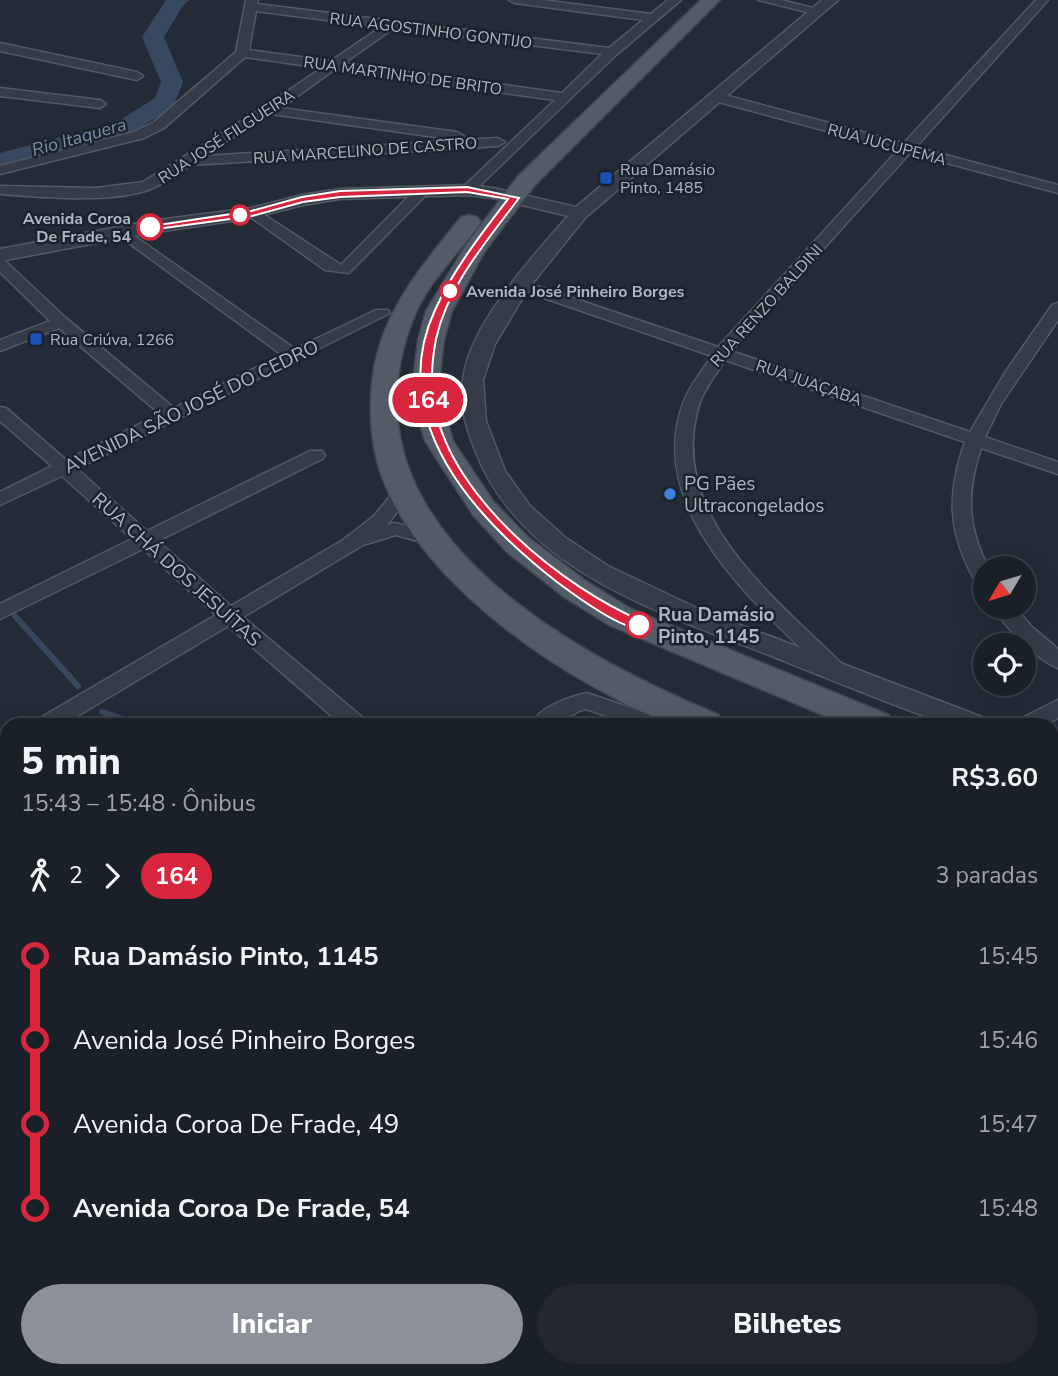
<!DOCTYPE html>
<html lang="pt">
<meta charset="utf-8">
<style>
:root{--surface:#1a2028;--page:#232830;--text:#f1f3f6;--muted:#9fa3a8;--line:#383e45;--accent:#8c9099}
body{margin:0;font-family:"Nunito Sans",sans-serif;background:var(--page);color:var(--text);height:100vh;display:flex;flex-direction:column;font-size:26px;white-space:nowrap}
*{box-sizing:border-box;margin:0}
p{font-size:23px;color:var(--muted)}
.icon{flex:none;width:38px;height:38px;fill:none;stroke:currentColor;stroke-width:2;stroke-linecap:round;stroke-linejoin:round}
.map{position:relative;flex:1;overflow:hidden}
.side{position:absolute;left:0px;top:718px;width:1059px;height:660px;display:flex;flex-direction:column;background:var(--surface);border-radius:21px 21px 0 0;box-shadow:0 7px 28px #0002,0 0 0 2px var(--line)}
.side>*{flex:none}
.badge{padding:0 14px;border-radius:23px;font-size:24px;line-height:46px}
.needle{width:46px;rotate:232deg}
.fabs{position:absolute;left:973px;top:556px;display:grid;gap:14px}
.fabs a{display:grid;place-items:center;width:63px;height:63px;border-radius:50%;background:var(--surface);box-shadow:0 7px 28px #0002,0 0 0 2px var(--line);font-size:35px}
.map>.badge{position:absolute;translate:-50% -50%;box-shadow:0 0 0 4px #fff}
.legs{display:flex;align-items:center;gap:10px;height:77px;padding:0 21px;font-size:23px}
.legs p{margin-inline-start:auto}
.summary{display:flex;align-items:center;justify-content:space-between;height:119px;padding:0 21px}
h1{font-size:38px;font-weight:800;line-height:52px}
.primary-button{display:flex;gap:14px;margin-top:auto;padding:14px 21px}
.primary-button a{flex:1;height:80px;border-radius:42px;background:var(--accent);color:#fff;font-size:28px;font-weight:800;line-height:80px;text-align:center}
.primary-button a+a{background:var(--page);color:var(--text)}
ul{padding:0 21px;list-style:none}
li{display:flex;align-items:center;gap:24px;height:84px;font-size:26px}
li i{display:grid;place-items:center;width:10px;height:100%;margin:0 9px;background:currentColor}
li i::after{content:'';width:18px;height:18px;margin:-9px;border:5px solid;border-radius:50%;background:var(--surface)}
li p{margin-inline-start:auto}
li:first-child i{background:linear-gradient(#0000 50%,currentColor 0)}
li:last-child i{background:linear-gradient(currentColor 50%,#0000 0)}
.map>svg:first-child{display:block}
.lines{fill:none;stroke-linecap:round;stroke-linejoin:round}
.stream-far1{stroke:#38485e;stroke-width:6}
.stream{stroke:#38485e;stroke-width:8}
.river{fill:#38485e;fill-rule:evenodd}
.minor-casing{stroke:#525a64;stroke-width:3}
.tertiary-casing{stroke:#525a64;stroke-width:3}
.primary-casing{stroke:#3e4650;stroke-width:3}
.minor{fill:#353c47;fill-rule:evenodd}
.tertiary{fill:#353c47;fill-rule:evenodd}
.primary{fill:#535b67;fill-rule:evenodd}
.line-1{fill:#d7263d;stroke:#fff;stroke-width:2}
.transit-dot{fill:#1a4fb4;stroke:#1a222b;stroke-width:2.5}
.stop-1-dot{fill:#fff;stroke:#d7263d;stroke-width:3.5}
.shop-dot{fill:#3f7fe0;stroke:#1a222b;stroke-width:2.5}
.labels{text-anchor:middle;stroke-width:5;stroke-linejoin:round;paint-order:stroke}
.far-street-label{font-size:16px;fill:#afb7c3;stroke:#1a222b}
.far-poi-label{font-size:16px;fill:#afb7c3;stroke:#1a222b;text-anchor:start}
.far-stop-label{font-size:16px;font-weight:bold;fill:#afb7c3;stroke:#1a222b;text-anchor:end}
.far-water-label{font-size:18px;font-style:italic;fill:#798eaa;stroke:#1a222b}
.street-label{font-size:19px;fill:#afb7c3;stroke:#1a222b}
.poi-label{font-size:19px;fill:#afb7c3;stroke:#1a222b;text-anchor:start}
.stop-label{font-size:19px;font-weight:bold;fill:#afb7c3;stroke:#1a222b;text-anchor:start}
</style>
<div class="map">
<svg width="1058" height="1376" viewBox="0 0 1058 1376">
<rect width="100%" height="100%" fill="#222b36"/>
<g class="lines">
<g class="stream-far1">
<polyline points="15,616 78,686"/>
<polyline points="102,712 139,724"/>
</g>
<polyline class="stream" points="1052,1222 1058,1224"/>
<polygon class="river" points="166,0 189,0 182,7 164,37 183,82 173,107 133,132 0,167 0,153 117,122 155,98 161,82 142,37"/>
<g class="minor-casing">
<g id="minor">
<path d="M246,0H258L257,4L609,48L643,20L515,3L509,0H542L651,14L668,0H681L616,55L472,193L467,194L460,190L555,100L335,69L281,108L457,132L464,136L457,140L271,114L204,156L498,138L505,142L498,146L191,165C179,172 166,182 153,188C116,204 41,197 0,194V186L96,188L143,182L264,107L322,68L245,57L164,128L144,138L0,174V166L134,132L154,122L236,52ZM256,11L381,27L331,61L249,50ZM394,28L602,54L562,93L344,63Z"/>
<polygon points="758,0 781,0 825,11 819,15"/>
<path d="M1036,0H1048L916,147L1058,185V193L910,153L731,351L970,432L1006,371L1052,305L1058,303V320L1001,404L985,437L1058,462V474L981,448C966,493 967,526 989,569H985V588L978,586C948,535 946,497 965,442L725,360C717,373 705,388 700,402C663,515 777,599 847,669L850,674L847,679L840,682L833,679C763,610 641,512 684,401C690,385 703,370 712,356L515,288L512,285L515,282H525L718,347L898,150L711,100V94H721L904,143Z"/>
<polygon points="0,43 137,72 143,76 137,80 0,51"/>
<polygon points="0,88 100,100 106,104 100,108 0,96"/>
<polygon points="422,187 427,188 427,194 349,273 325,270 245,213 247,210 257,210 341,265 417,188"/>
<polygon points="123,228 295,349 376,310 388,310 390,313 77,469 147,531 310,451 322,451 325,455 322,459 158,541 231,606 343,540 374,516 397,488 409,488 412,492 387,525 395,523 443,535 445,540 443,545 436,546 396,535 363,545 243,617 363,718 365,724 341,724 228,626 64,724 37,724 40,718 216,615 143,549 0,619 0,604 132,539 62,476 0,505 0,492 52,466 0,421 0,407 6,408 66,460 160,414 59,328 0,351 0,340 50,321 0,272 0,259 5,261 67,319 174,408 282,355 118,235 116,232 118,229"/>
<path d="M993,607H1015L1032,627L1058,649V668C1038,661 1004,626 993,607Z"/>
<path d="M587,693L660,718L663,724H630L586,709L579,711L558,724H532C539,707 569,697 587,693Z"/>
<polygon points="1058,700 1058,718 1047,724 1020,724 1022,718"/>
<polygon points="7,741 7,759 0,761 0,743"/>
<polygon points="7,902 7,925 0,927 0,904"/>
<polygon points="1052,1034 1058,1036 1058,1063 1052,1061"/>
<polygon points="7,1104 7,1133 0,1136 0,1107"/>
<polygon points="1052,1368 1055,1376 1020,1376 1018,1370 1052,1370"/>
<polygon points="343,1370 377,1370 375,1376 341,1376"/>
<polygon points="676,1370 709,1370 711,1376 678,1376"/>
</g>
</g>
<g class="tertiary-casing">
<g id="tertiary">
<path d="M822,0H838L586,217L572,234L528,289L495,344L483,380L486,421L505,471L530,506L566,538L608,566L701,610L982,717L986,724H946C888,703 831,680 774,657C663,614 521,571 475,450C465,425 458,400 464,373C474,320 533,256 568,216L493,198L467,195L340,199L303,205L252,218L150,233L0,261V249L150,221L251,208L302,195L340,189L467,185L493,188L576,207Z"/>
<polygon points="1052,745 1058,747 1058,769 1052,767"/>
</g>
</g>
<g class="primary-casing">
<g id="primary">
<polygon points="701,0 720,0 534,186 485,251 452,311 444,340 440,373 443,407 453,441 493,501 529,538 586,581 631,609 889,715 894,724 844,724 609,625 564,597 507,552 473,515 425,441 415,407 414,373 418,340 426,311 466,245 518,176"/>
<path d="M469,215L477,217L481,222C458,255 426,283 412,322C335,525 566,651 719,715L724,724C708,724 691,727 676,724C655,721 613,697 594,687C513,642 415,566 382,477C371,447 369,414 372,383C379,314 420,269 461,217Z"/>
<polygon points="1052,780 1058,782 1058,810 1052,808"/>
<polygon points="1052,847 1058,849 1058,879 1052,877"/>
</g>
</g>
<use href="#minor" class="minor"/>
<use href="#tertiary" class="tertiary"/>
<use href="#primary" class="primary"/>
</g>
<path class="line-1" d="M467,187L519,198C487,241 448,285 436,339C432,360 430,386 435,408C453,499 562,587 644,622V628C625,633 573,594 557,582C476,519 384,421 435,310C453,270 481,234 508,199L467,192L340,197L303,202L252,216L150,230L145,227L251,211L302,197L340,191Z"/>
<g class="transit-dot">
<rect x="599" y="171" width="14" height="14" rx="3.5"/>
<rect x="29" y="332" width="14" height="14" rx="3.5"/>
</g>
<g class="stop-1-dot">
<circle cx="240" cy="215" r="9"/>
<circle cx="150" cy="227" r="12"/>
<circle cx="450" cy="291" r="9"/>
<circle cx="639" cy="625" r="12"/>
</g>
<circle class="shop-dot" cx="670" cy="494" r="7"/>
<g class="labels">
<g class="far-street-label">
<text transform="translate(431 30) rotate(7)" y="6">RUA AGOSTINHO GONTIJO</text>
<text transform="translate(403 75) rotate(8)" y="6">RUA MARTINHO DE BRITO</text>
<text transform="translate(226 136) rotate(-33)" y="6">RUA JOSÉ FILGUEIRA</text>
<text transform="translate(887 144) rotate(15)" y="6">RUA JUCUPEMA</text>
<text transform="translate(365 150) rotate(-4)" y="6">RUA MARCELINO DE CASTRO</text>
<text transform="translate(766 305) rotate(-48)" y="6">RUA RENZO BALDINI</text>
<text transform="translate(809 382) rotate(19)" y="6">RUA JUAÇABA</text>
</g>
<g class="far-poi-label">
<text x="620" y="175">Rua Damásio<tspan x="620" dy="18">Pinto, 1485</tspan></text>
<text x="50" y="345">Rua Criúva, 1266</text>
</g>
<g class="far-stop-label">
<text x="131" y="224">Avenida Coroa<tspan x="131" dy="18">De Frade, 54</tspan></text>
<text x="466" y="297" text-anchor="start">Avenida José Pinheiro Borges</text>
</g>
<g class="far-water-label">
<text transform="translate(79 137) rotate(-16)" y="6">Rio Itaquera</text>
</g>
<g class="street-label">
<text transform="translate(191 406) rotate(-26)" y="7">AVENIDA SÃO JOSÉ DO CEDRO</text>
<text transform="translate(177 569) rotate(42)" y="7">RUA CHÁ DOS JESUÍTAS</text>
</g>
<g class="poi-label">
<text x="684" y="490">PG Pães<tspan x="684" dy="22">Ultracongelados</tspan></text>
</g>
<g class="stop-label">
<text x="658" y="621">Rua Damásio<tspan x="658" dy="22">Pinto, 1145</tspan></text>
</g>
</g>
</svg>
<div class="fabs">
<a><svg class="needle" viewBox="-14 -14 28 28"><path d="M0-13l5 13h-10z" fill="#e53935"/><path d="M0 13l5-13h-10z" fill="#9fa3a8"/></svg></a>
<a><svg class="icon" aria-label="locate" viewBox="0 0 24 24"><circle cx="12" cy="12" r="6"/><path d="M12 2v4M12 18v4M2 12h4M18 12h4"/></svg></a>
</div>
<b class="badge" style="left:428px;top:400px;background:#d7263d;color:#fff">164</b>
<section class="side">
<div class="summary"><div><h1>5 min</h1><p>15:43 – 15:48 · Ônibus</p></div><b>R$3.60</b></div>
<div class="legs"><svg class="icon" aria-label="walk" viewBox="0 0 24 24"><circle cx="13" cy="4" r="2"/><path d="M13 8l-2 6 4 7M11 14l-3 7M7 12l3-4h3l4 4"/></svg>2<svg class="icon" aria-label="forward" viewBox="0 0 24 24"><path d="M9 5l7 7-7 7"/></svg><b class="badge" style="background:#d7263d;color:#fff">164</b><p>3 paradas</p></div>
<ul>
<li><i style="color:#d7263d"></i><b>Rua Damásio Pinto, 1145</b><p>15:45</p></li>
<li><i style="color:#d7263d"></i><span>Avenida José Pinheiro Borges</span><p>15:46</p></li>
<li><i style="color:#d7263d"></i><span>Avenida Coroa De Frade, 49</span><p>15:47</p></li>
<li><i style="color:#d7263d"></i><b>Avenida Coroa De Frade, 54</b><p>15:48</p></li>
</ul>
<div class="primary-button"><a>Iniciar</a><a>Bilhetes</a></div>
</section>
</div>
